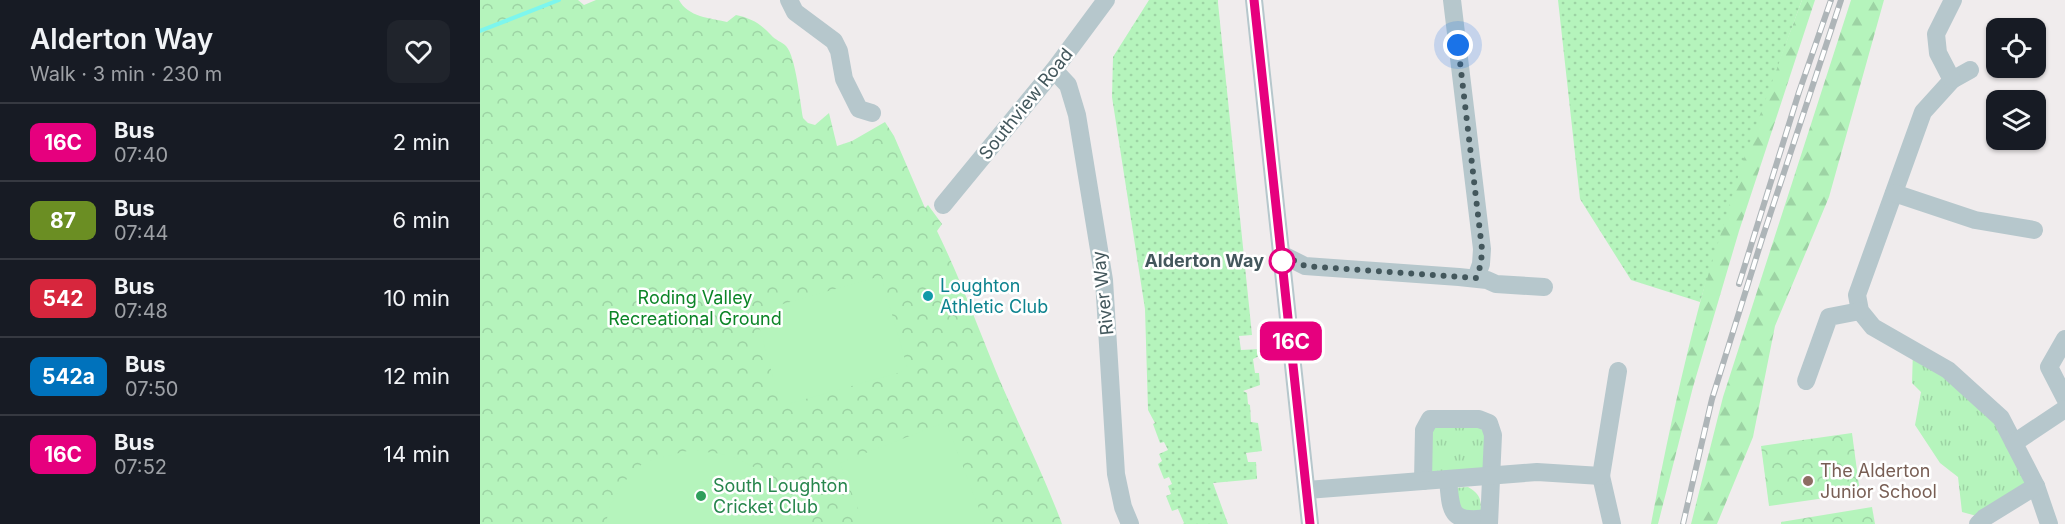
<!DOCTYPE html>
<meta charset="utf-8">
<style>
:root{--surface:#171b24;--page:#20242c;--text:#f1f3f6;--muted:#9ea1a6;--line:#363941}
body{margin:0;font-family:Inter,sans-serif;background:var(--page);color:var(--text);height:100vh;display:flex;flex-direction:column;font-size:22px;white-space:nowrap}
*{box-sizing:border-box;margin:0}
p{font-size:20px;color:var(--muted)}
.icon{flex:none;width:33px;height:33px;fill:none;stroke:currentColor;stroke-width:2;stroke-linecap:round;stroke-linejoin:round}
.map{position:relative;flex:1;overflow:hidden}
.details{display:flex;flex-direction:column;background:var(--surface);width:480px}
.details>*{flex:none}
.badge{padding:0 12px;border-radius:9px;font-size:21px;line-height:39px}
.tools{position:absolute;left:1506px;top:18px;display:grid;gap:12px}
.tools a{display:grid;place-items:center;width:60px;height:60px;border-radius:12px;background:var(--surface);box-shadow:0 2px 4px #0004;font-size:30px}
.you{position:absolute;width:30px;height:30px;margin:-15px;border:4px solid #fff;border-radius:50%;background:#1a73e8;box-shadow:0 0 0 9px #1a73e833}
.map>.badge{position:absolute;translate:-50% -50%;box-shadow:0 0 0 3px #fff}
.round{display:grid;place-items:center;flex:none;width:63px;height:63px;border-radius:12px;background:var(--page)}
.head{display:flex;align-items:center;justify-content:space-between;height:102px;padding:0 30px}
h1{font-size:28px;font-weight:600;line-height:45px}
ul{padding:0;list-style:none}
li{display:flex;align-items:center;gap:18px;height:78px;padding:0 30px;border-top:2px solid var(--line)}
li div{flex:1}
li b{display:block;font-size:22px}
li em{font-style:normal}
li .badge{min-width:66px;font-weight:700;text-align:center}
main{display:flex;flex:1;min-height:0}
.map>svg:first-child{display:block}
.grass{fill:url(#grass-tufts)}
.forest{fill:url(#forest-firs)}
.park{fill:url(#park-crowns)}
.garden{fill:url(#garden-dots)}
.pitch{fill:#b5f4bc}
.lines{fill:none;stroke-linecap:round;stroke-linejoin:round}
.stream{stroke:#7df6ed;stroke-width:4}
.minor{stroke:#b6c7cc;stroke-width:18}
.rail-casing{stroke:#aeb5b8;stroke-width:6}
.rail{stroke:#fff;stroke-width:4;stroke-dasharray:11;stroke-linecap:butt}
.line-casing{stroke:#fff;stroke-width:14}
.line{stroke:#e6007e;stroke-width:9}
.walk{stroke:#43575c;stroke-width:6;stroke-dasharray:0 10.8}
.stop-dot{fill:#fff;stroke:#e6007e;stroke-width:3}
.culture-dot{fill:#0f9aa8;stroke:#fff;stroke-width:2}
.education-dot{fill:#8d6e63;stroke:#fff;stroke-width:2}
.leisure-dot{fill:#2e9e5b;stroke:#fff;stroke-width:2}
.labels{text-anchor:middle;stroke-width:5;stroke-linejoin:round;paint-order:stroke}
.street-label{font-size:18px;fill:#43575c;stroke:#fff}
.stop-label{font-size:18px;font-weight:bold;fill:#43575c;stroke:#fff;text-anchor:end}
.culture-label{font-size:18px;fill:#0d838f;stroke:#fff;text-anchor:start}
.park-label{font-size:18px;fill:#0c8527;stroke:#fff}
.education-label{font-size:18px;fill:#785e54;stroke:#fff;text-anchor:start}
.leisure-label{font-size:18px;fill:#27864d;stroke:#fff;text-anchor:start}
</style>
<main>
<section class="details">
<div class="head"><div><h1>Alderton Way</h1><p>Walk · 3 min · 230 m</p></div><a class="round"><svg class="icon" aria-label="heart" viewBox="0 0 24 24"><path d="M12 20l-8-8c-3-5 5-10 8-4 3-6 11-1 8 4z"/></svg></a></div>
<ul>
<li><span class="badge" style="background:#e6007e;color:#fff">16C</span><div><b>Bus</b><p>07:40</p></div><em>2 min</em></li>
<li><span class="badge" style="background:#6b8e23;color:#fff">87</span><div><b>Bus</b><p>07:44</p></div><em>6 min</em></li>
<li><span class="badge" style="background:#d7263d;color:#fff">542</span><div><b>Bus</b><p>07:48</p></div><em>10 min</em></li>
<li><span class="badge" style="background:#0072bc;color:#fff">542a</span><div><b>Bus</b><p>07:50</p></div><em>12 min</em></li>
<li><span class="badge" style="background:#e6007e;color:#fff">16C</span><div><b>Bus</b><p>07:52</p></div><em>14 min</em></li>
</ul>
</section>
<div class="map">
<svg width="1585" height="524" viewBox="0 0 1585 524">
<defs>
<pattern id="grass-tufts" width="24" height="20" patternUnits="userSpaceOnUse" patternTransform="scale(1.5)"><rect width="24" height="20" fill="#b5f4bc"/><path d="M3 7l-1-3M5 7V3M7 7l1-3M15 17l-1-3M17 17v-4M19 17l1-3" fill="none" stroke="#9dd3a4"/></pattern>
<pattern id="forest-firs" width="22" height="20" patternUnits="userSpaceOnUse" patternTransform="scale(1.5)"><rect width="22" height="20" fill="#b5f4bc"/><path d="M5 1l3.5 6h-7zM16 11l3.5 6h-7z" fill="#9dd3a4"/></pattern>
<pattern id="park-crowns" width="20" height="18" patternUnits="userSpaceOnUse" patternTransform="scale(1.5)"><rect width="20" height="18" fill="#b5f4bc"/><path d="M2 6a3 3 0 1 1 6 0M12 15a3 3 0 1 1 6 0" fill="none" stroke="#9dd3a4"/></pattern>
<pattern id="garden-dots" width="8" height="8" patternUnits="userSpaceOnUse" patternTransform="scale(1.5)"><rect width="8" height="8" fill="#b5f4bc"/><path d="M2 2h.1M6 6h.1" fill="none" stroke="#9dd3a4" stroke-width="1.8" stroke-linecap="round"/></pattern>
</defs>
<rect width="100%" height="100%" fill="#f0eced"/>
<g class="grass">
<polygon points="1433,350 1521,418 1556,486 1504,518 1482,512 1478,477 1460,463 1435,425 1441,392 1432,383"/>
<polygon points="961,424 998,425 1008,437 1003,470 952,475 949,434 953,428"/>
<path d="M988,487C1002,495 1001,501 1001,516L981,514L974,488Z"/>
</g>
<g class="forest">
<path d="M1322,0H1335L1259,231L1213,387L1178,524H1171C1194,402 1222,280 1262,162C1281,108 1302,54 1322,0Z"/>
<polygon points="1371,0 1404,0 1349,197 1295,326 1273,437 1237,524 1211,524 1243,397"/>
</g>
<g class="park">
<path d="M0,0H98L104,5L116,0H199C208,17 230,18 247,22L256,15C271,18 281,24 291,35C295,40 302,42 306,46C316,57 320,102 323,118L328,123L335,125L349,113L357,146L372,141L405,122L414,136L445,208L448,205L462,224L457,231C482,282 501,336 523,388C543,434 565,478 582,524H0Z"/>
<polygon points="1372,433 1380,493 1289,506 1281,446"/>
<polygon points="1392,507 1395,524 1301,524 1301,522"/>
</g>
<g class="garden">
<polygon points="669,0 738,0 738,3 772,335 759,336 761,350 779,349 779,356 773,359 775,373 779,373 780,385 763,391 767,393 768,404 770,405 771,422 778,423 782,451 766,453 768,462 776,462 777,479 733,483 748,524 703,524 704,523 698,509 692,511 686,496 691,494 688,486 692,484 689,477 684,479 678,464 682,461 679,454 688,450 684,442 680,443 673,424 675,423 668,410 665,309 632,97 633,57"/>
<polygon points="1078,0 1322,0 1262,164 1220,302 1151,280 1100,199"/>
</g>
<g class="pitch">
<polygon points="401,276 428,370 301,406 275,312"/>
<polygon points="466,422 505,524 384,524 360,463"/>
<polygon points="211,450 249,455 286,473 319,509 323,524 126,524 129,508 142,484 164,462"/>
</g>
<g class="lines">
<polyline class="stream" points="0,31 79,0"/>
<g class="minor">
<polyline points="309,0 315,12 354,41 359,51 364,79 379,109 392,113"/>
<polyline points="774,0 830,524"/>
<polyline points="972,0 1002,249 1001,264 996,278"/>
<polyline points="574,70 588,85 597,115 624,280 636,474 643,507 650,524"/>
<polyline points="1490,70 1472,80 1443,112 1377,295 1380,311 1393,327 1468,370 1521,418 1556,486 1569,524"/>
<polyline points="1472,80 1458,53 1456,34 1473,0"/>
<polyline points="1414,193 1495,220 1554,230"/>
<polyline points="463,205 574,70 626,0"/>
<polyline points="801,254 825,266 979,277 1007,280 1016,284 1064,287"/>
<polyline points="1585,339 1569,367 1585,398"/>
<polyline points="1326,381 1349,317 1380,311"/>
<polyline points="1534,443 1585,409"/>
<polyline points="1121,476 1132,524"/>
<path d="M968,479C971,513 970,523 1009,518"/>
<polyline points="943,481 944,430 950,419 999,419 1009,423 1013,435 1009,524"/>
<polyline points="827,490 1057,472 1121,476 1138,371"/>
<polyline points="1498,524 1504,518 1556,486"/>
</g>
<g class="rail-casing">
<g id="rail">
<polyline points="1259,284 1319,92 1351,0"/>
<polyline points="1203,524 1232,399 1282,239 1361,0"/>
</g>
</g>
<use href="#rail" class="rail"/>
</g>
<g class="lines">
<g class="line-casing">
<polyline id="line" points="774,0 830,524"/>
</g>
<use href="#line" class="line"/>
<polyline class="walk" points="802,261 801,254 825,266 996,278 1001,264 1002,249 978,45"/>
</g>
<circle class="stop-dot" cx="802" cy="261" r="12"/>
<circle class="culture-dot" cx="448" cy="296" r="6"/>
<circle class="education-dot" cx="1328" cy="481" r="6"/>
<circle class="leisure-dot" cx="221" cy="496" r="6"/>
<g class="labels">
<g class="street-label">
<text transform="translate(546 104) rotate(-51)" y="6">Southview Road</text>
<text transform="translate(623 293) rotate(-96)" y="6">River Way</text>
</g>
<g class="stop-label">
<text x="784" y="267">Alderton Way</text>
</g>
<g class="culture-label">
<text x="460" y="292">Loughton<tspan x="460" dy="21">Athletic Club</tspan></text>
</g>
<g class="park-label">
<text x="215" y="304">Roding Valley<tspan x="215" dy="21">Recreational Ground</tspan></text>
</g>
<g class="education-label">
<text x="1340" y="477">The Alderton<tspan x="1340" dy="21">Junior School</tspan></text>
</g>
<g class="leisure-label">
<text x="233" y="492">South Loughton<tspan x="233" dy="21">Cricket Club</tspan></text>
</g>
</g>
</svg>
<div class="tools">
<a><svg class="icon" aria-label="locate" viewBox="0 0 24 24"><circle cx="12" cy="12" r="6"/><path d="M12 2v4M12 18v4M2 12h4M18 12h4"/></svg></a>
<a><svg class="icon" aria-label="layers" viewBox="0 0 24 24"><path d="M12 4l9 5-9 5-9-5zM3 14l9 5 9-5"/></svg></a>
</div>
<div class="you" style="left:978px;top:45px"></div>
<b class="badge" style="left:811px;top:341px;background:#e6007e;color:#fff">16C</b>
</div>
</main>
